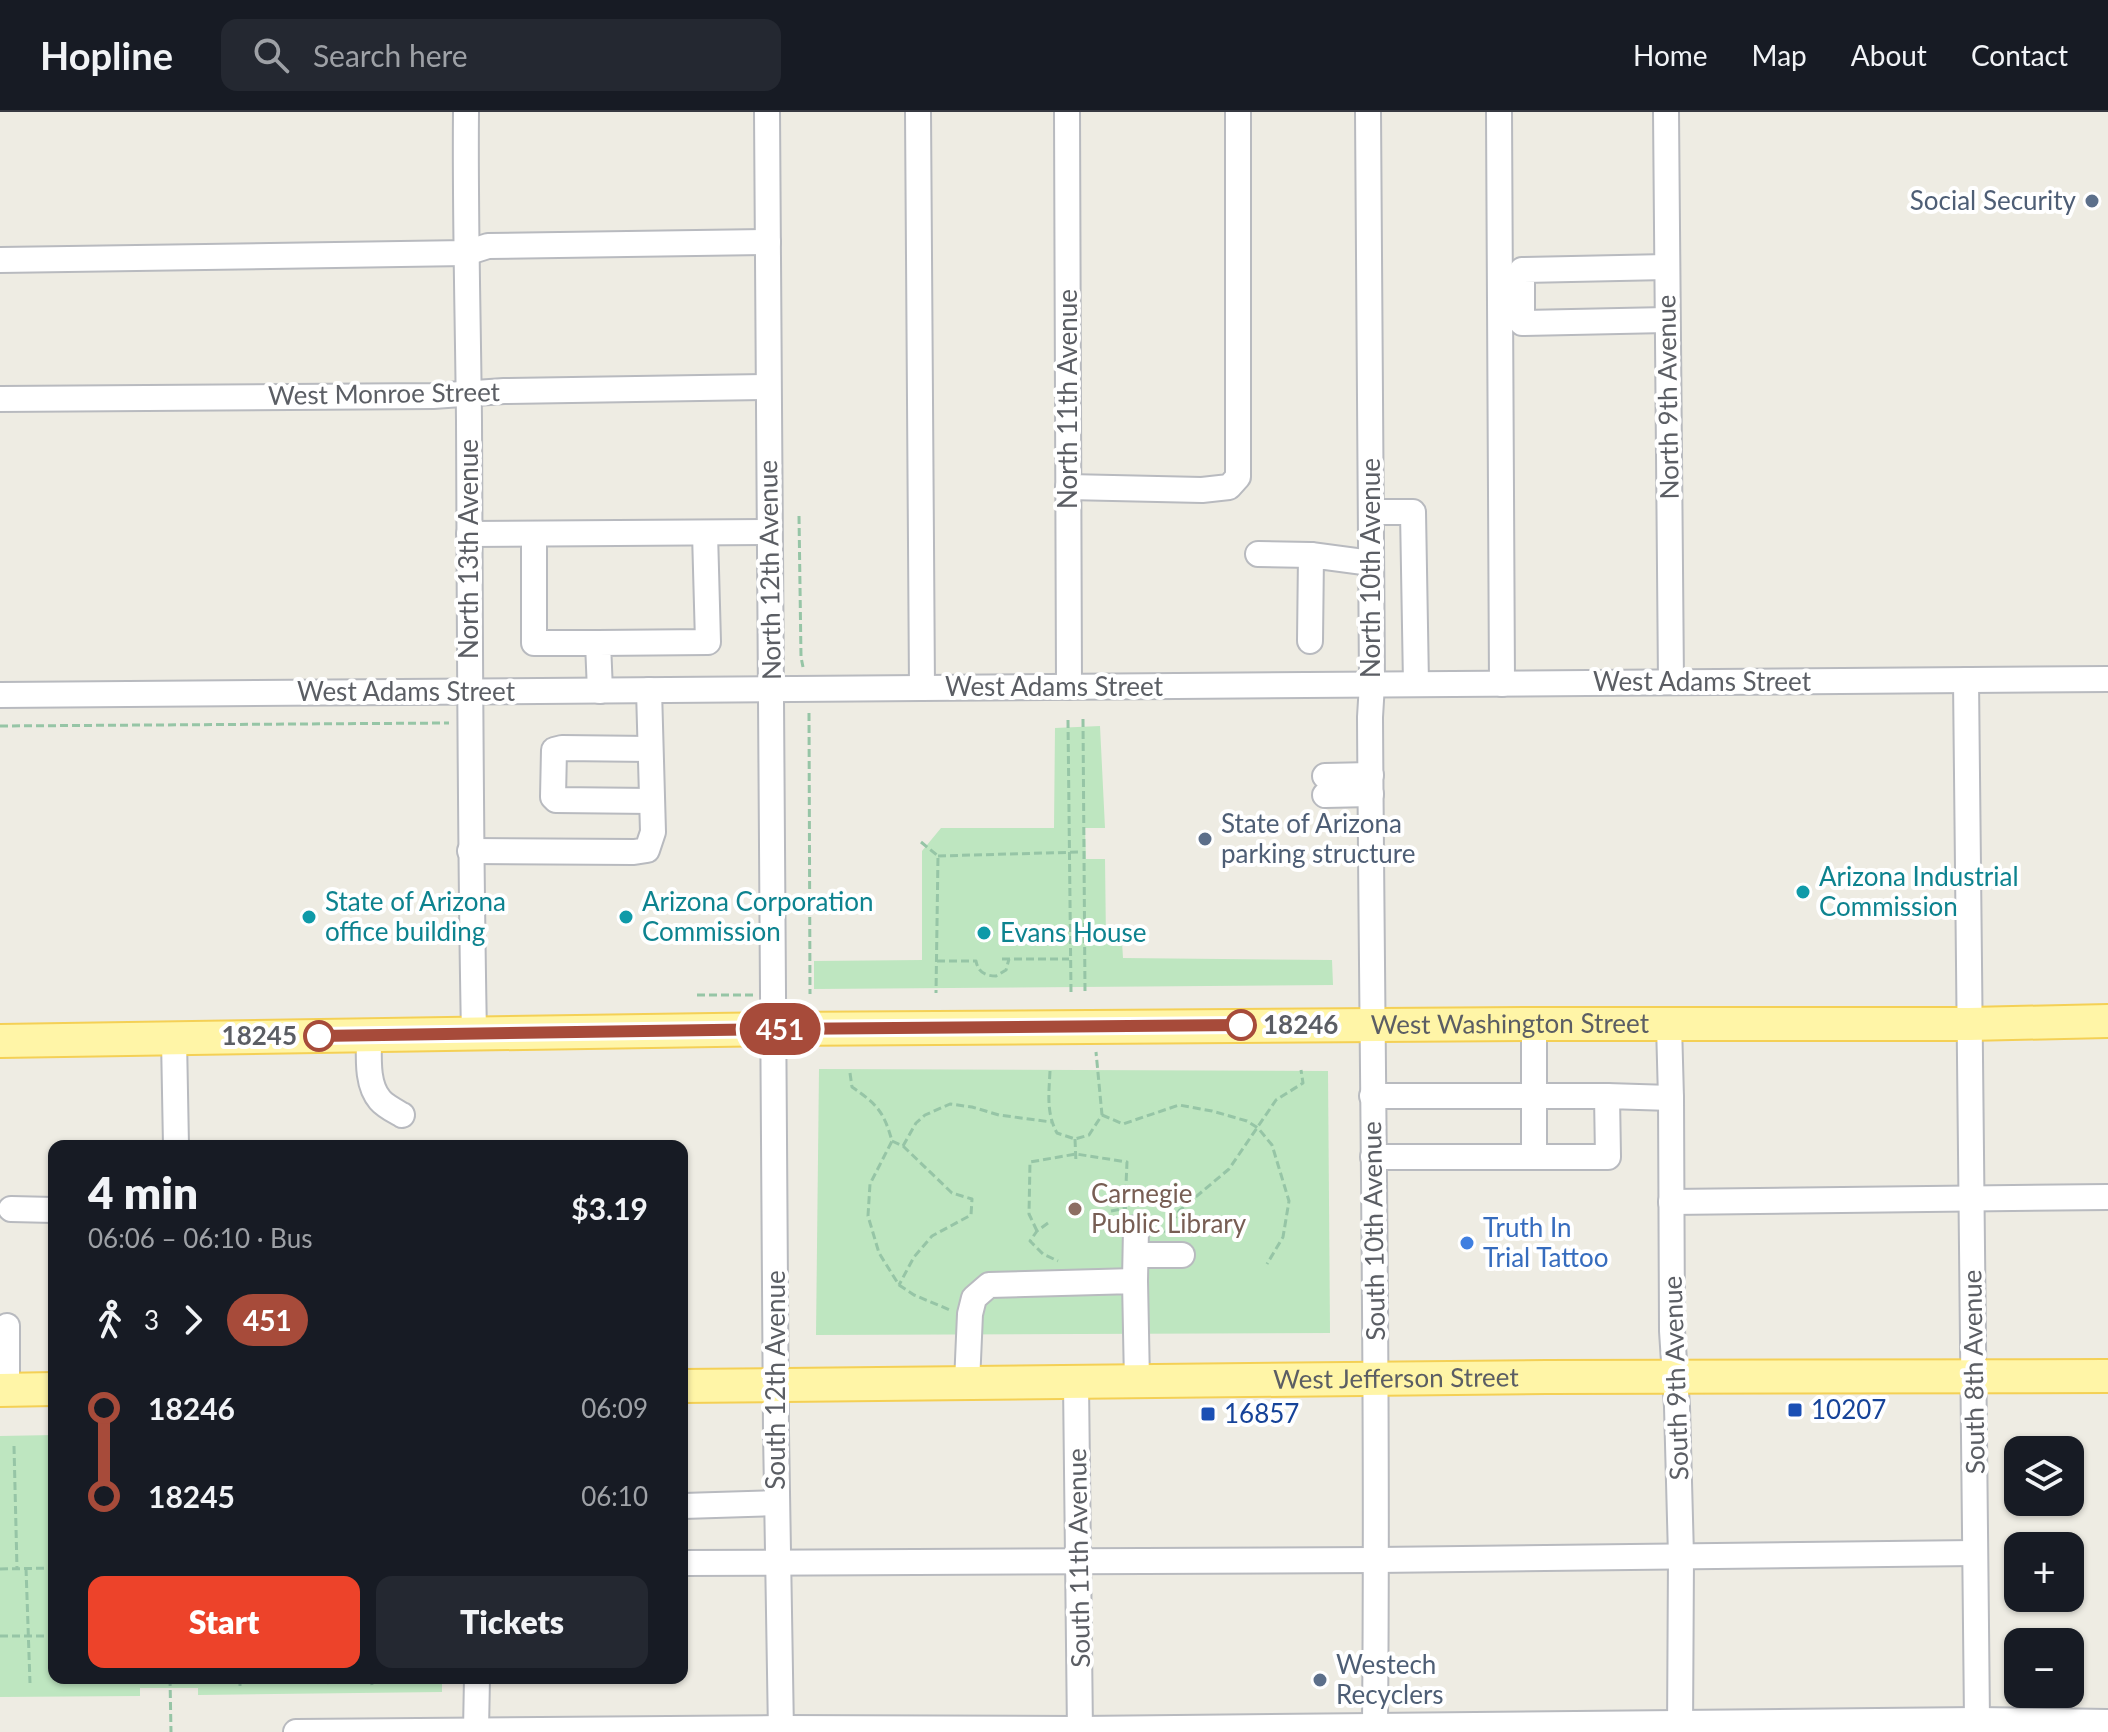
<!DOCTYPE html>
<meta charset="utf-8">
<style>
:root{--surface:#171b24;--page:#242831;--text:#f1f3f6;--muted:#9ea1a6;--line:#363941;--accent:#ed432a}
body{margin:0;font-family:Lato,sans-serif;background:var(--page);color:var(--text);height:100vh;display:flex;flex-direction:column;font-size:30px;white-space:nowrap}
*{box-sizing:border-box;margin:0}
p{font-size:26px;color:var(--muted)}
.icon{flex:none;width:44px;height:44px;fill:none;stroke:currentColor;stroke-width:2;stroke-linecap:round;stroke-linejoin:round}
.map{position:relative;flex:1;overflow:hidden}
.sheet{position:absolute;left:48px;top:1028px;width:640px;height:544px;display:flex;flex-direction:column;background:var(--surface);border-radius:16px;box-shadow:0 2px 6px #0004}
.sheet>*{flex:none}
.badge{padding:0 16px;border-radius:26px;font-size:28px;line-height:52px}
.fabs{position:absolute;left:2004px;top:1324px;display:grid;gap:16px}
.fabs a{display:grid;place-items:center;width:80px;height:80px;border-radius:16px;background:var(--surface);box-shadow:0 2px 6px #0004;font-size:40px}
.map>.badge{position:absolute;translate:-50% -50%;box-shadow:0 0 0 4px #fff}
.legs{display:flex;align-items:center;gap:12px;height:88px;padding:0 40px;font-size:26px}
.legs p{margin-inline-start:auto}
.headline{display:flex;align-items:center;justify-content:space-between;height:136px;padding:0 40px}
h1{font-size:44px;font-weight:800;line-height:60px}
.action{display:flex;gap:16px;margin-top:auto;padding:16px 40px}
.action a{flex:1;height:92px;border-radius:16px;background:var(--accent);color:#fff;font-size:32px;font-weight:800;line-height:92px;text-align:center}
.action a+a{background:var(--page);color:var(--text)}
ul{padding:0 40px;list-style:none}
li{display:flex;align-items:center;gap:28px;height:88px;font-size:30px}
li i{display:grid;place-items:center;width:12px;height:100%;margin:0 10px;background:currentColor}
li i::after{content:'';width:20px;height:20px;margin:-10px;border:6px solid;border-radius:50%;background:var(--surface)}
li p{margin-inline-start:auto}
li:first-child i{background:linear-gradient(#0000 50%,currentColor 0)}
li:last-child i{background:linear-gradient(currentColor 50%,#0000 0)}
header{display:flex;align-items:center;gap:48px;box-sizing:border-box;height:112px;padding:0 40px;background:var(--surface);border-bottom:2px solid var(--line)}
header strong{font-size:38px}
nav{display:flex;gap:44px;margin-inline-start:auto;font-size:28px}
.search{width:560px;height:72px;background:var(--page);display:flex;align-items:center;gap:20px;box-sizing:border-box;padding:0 28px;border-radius:16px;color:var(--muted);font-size:30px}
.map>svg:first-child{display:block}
.green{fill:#bee6c0}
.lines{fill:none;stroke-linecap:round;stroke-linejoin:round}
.minor-casing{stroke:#b8babf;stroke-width:28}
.major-casing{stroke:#f4d055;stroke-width:36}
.path{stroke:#96c5a6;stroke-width:3;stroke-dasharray:8 4;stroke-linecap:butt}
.minor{stroke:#fff;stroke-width:24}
.major{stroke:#fff5a7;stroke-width:32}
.line-1-casing{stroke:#fff;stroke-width:18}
.line-1{stroke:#a74b3a;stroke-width:12}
.service-dot{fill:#5c6f8a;stroke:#fff;stroke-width:3}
.culture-dot{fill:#0f9aa8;stroke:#fff;stroke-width:3}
.stop-1-dot{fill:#fff;stroke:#a74b3a;stroke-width:4}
.education-dot{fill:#8d6e63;stroke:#fff;stroke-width:3}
.shop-dot{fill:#3f7fe0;stroke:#fff;stroke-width:3}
.transit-dot{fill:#1a4fb4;stroke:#fff;stroke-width:3}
.labels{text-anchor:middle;stroke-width:8;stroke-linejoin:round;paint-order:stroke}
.service-label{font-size:26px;fill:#4e5e75;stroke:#fff;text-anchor:start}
.street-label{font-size:26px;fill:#5b5e64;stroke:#fff}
.culture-label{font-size:26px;fill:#0d838f;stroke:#fff;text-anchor:start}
.stop-label{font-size:26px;font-weight:bold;fill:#5b5e64;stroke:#fff;text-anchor:start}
.education-label{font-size:26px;fill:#785e54;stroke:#fff;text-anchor:start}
.shop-label{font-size:26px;fill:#366cbe;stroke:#fff;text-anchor:start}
.transit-label{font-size:26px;fill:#164399;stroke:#fff;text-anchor:start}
</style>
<header>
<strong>Hopline</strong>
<div class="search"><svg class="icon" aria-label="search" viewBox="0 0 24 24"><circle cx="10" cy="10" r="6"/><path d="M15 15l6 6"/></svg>Search here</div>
<nav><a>Home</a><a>Map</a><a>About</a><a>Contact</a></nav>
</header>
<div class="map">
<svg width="2108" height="1620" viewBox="0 0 2108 1620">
<rect width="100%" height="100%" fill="#eeece3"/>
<g class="green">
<polygon points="1100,614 1105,716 1085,716 1086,747 1105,747 1106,830 1122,830 1123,846 1332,848 1333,873 814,877 814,849 922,848 922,739 941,716 1054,716 1055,616"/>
<polygon points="819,957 1328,959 1330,1221 816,1223"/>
<polygon points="54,1323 54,1566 442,1566 442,1580 198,1583 198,1576 140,1576 140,1584 0,1585 0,1324"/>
</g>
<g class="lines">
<g class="minor-casing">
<g id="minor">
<path d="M466,0C465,103 468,206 469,309C470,513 470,717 474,922"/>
<polyline points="767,0 776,1320 781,1620"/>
<polyline points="918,0 922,576"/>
<polyline points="1067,0 1069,575"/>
<path d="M1368,0L1372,572L1370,605C1372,941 1378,1277 1375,1613"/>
<polyline points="1499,0 1502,572"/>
<polyline points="1666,0 1671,570"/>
<polyline points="0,148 466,141 488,134 768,130"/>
<polyline points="1667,155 1522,158 1522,211 1667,208"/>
<polyline points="0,287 433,284 504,279 768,275"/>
<polyline points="1068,375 1202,378 1229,375 1238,365 1238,0"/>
<polyline points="1371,400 1413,400 1416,572"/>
<polyline points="469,422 769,420"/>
<polyline points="534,422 534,531 598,531"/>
<polyline points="1258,442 1311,443"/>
<polyline points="1310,529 1311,443 1371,451"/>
<polyline points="1966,568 1977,1608"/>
<polyline points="600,579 598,531 708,530 705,421"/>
<polyline points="0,583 2108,567"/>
<polyline points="650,637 562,636 554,638 553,685 556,688 652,689"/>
<polyline points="1325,664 1371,663"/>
<polyline points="1325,683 1371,682"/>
<polyline points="470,739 634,740 647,738 653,720 649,578"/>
<polyline points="1534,912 1534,984 1607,984"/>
<polyline points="1669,913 1671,986 1672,1219 1677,1295 1681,1444 1680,1620"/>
<path d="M369,923C369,944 366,972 380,988C385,994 395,999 402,1003"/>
<polyline points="174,927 176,1034"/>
<polyline points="1372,984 1534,984 1534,1045"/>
<polyline points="1373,1045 1608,1045 1607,984 1671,986"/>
<polyline points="1671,1090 2108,1085"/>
<polyline points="11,1097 54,1098"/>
<polyline points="1136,1143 1182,1143"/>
<polyline points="1135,1169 1136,1116"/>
<polyline points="7,1214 7,1278"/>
<polyline points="967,1271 970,1202 974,1186 989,1173 1135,1169 1137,1270"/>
<polyline points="1076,1271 1080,1620"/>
<polyline points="683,1394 777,1391"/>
<polyline points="682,1451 1377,1448 1975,1441"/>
<polyline points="476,1618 477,1566"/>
<polyline points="296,1620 781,1616 1080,1617 1977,1608 2108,1610"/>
</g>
</g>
<g class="major-casing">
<g id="major">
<path id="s1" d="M0,929L774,917L1525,912H1969L2108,909"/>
<path id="s2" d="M682,1274L1546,1265L2108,1264"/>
<polyline points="0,1278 54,1277"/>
</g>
</g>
<g class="path">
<polyline points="799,404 801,545 803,555"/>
<polyline points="809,601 810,882"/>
<polyline points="1083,607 1085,880"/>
<polyline points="1068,608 1071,880"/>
<polyline points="0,614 449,611"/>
<polyline points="921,730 938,744 936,881"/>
<polyline points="938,744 1082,740"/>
<polyline points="1002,847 1069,847"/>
<path d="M937,849H976C978,860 985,864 996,864L1006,858L1009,847"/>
<polyline points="697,883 753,883"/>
<path d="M1050,959C1049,981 1046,1001 1057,1021L1075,1027L1089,1023L1102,1003L1096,940"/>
<path d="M850,961L852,975C877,992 884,1000 892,1029L870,1072L868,1104L879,1141L899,1173L914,1183L950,1198"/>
<polyline points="1102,1003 1123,1012 1179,993 1212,999 1247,1009 1258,1016 1272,1033 1289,1089 1283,1125 1267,1152"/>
<polyline points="1075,1027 1076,1051"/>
<polyline points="892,1029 903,1034 952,1081 972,1087 971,1103 932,1124 914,1145 899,1173"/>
<polyline points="903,1034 916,1011 925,1003 950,992 972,995 999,1003 1051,1010"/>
<polyline points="1111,1099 1127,1096"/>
<polyline points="1048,1111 1037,1119 1030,1129 1043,1142 1058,1149"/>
<polyline points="1037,1119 1029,1102 1030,1050 1076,1042 1127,1050 1125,1096"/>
<polyline points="1165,1121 1179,1099 1229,1057 1276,988 1303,971 1301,958"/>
<polyline points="14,1334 17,1457"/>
<polyline points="26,1456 30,1571"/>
<polyline points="0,1457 54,1456"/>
<polyline points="0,1524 54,1524"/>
<polyline points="170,1566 171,1620"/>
<polyline points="240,1566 240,1575"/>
<polyline points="328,1566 329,1572"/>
<polyline points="371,1566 372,1573"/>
</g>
<use href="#minor" class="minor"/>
<use href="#major" class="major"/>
</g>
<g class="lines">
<g class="line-1-casing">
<polyline id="line-1" points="319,924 774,917 1241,913"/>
</g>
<use href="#line-1" class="line-1"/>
</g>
<g class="service-dot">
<circle cx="2092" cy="89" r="8"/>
<circle cx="1205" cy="727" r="8"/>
<circle cx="1320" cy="1568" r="8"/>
</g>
<g class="culture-dot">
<circle cx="1803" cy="780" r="8"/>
<circle cx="309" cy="805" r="8"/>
<circle cx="626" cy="805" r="8"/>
<circle cx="984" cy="821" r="8"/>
</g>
<g class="stop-1-dot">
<circle cx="1241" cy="913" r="14"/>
<circle cx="319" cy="924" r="14"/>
</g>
<circle class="education-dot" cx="1075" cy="1097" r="8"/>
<circle class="shop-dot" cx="1467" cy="1131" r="8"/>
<g class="transit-dot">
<rect x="1787" y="1290" width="16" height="16" rx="4"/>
<rect x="1200" y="1294" width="16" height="16" rx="4"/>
</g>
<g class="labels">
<g class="service-label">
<text x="2076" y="98" text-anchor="end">Social Security</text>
<text x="1221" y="721">State of Arizona<tspan x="1221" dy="30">parking structure</tspan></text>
<text x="1336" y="1562">Westech<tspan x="1336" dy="30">Recyclers</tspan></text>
</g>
<g class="street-label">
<text transform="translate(384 282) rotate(-1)" y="9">West Monroe Street</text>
<text transform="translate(1668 285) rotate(-91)" y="9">North 9th Avenue</text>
<text transform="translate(1068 287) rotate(-90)" y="9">North 11th Avenue</text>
<text transform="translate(469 437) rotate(-90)" y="9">North 13th Avenue</text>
<text transform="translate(1371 456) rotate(-90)" y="9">North 10th Avenue</text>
<text transform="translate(770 458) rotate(-91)" y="9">North 12th Avenue</text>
<text x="1702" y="579">West Adams Street</text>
<text x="1054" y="584">West Adams Street</text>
<text x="406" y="589">West Adams Street</text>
<text dy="9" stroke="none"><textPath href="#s1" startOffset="1510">West Washington Street</textPath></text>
<text transform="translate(1374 1119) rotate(-91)" y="9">South 10th Avenue</text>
<text transform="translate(1974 1260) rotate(-91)" y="9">South 8th Avenue</text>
<text transform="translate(1676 1266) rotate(-92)" y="9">South 9th Avenue</text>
<text dy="9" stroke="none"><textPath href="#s2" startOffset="714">West Jefferson Street</textPath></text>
<text transform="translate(776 1268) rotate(-90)" y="9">South 12th Avenue</text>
<text transform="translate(1079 1446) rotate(-91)" y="9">South 11th Avenue</text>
</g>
<g class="culture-label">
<text x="1819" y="774">Arizona Industrial<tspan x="1819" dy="30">Commission</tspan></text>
<text x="325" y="799">State of Arizona<tspan x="325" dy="30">office building</tspan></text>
<text x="642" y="799">Arizona Corporation<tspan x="642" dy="30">Commission</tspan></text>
<text x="1000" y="830">Evans House</text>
</g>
<g class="stop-label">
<text x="1263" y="922">18246</text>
<text x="297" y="933" text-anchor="end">18245</text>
</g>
<g class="education-label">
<text x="1091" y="1091">Carnegie<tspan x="1091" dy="30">Public Library</tspan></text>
</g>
<g class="shop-label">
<text x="1483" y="1125">Truth In<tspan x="1483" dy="30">Trial Tattoo</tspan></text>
</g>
<g class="transit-label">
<text x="1811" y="1307">10207</text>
<text x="1224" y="1311">16857</text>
</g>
</g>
</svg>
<div class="fabs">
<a><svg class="icon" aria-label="layers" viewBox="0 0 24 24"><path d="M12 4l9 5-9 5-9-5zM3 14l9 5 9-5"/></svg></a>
<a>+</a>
<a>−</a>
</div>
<b class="badge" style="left:780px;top:917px;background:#a74b3a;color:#fff">451</b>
<section class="sheet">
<div class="headline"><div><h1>4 min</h1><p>06:06 – 06:10 · Bus</p></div><b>$3.19</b></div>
<div class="legs"><svg class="icon" aria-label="walk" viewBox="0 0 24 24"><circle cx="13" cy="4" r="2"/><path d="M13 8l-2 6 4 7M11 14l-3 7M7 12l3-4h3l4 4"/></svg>3<svg class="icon" aria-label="forward" viewBox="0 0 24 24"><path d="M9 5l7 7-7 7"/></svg><b class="badge" style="background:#a74b3a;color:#fff">451</b></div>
<ul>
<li><i style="color:#a74b3a"></i><b>18246</b><p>06:09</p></li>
<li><i style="color:#a74b3a"></i><b>18245</b><p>06:10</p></li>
</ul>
<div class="action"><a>Start</a><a>Tickets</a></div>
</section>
</div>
